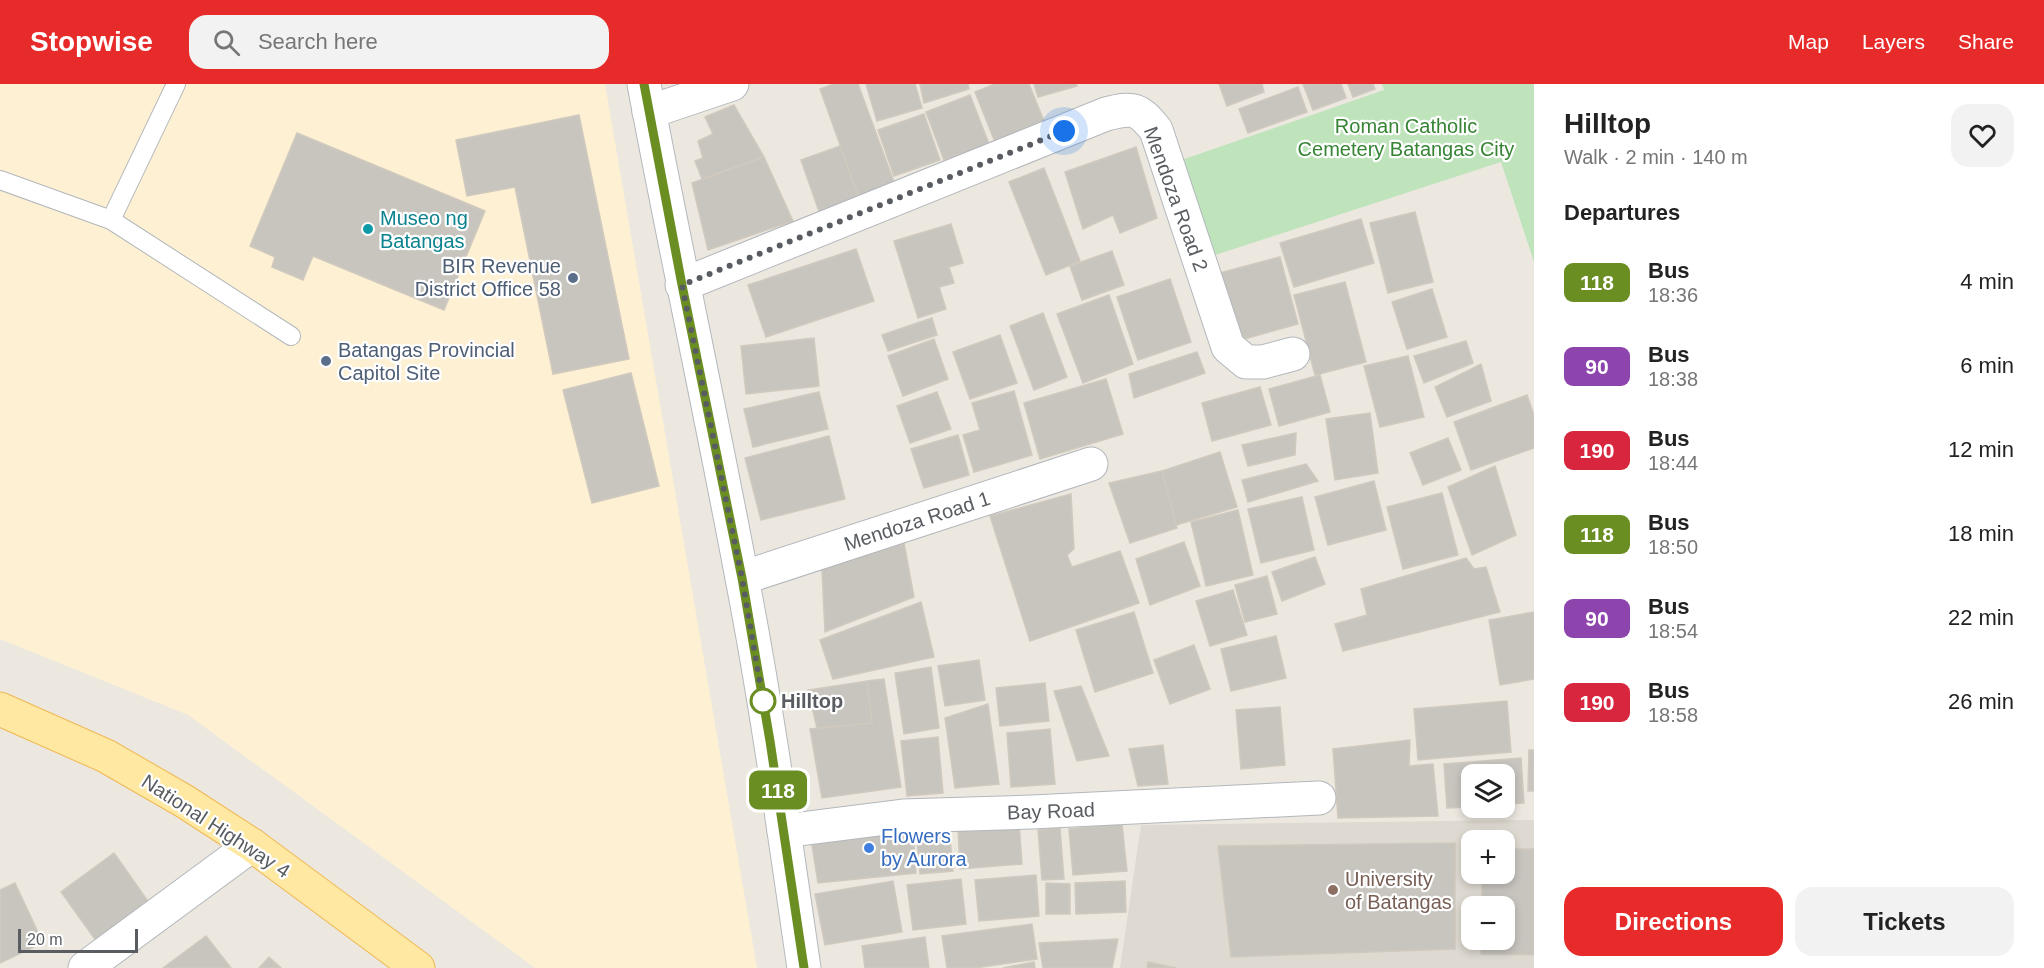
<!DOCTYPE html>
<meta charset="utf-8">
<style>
:root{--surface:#fff;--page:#f2f2f2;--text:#222;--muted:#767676;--accent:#e72b2a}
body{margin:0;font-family:Arial,sans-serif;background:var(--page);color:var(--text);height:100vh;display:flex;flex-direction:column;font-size:22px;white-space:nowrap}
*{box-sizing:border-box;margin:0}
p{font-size:20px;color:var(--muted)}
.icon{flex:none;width:33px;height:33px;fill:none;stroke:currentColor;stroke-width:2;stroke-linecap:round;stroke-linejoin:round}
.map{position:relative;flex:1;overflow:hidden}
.sheet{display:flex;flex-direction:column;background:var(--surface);width:510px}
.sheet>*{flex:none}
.badge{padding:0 12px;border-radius:9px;font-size:21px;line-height:39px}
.controls{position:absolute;left:1461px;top:680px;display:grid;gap:12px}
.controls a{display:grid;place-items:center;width:54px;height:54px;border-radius:12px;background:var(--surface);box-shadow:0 3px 9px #0003;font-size:30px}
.scale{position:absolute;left:18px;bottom:15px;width:120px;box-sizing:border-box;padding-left:6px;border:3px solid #595d61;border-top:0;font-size:16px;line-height:21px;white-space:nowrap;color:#595d61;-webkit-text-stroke:4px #fff;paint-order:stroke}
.you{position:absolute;width:30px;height:30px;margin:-15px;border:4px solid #fff;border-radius:50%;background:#1a73e8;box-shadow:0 0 0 9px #1a73e833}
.map>.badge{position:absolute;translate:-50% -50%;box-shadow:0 0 0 3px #fff}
h2{padding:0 30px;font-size:22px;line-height:54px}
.round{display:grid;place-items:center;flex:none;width:63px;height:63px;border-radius:18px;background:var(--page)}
.overview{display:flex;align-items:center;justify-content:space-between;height:102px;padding:0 30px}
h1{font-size:28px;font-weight:600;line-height:45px}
.primary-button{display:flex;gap:12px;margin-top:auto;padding:12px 30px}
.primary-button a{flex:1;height:69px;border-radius:18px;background:var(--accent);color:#fff;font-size:24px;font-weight:600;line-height:69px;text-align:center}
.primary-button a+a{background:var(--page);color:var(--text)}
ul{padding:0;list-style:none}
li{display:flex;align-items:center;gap:18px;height:84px;padding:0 30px}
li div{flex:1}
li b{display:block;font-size:22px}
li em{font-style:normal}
li .badge{min-width:66px;font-weight:700;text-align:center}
header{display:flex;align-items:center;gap:36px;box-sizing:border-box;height:84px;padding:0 30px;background:var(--accent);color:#fff}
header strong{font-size:28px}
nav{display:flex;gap:33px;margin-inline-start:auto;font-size:21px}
.search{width:420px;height:54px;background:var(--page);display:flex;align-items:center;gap:15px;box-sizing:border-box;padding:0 21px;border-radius:18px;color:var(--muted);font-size:22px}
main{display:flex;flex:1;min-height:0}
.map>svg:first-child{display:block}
.commercial{fill:#fdf0d3}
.education{fill:#dedad1;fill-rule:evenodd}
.green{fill:#bfe4bc}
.building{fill:#c8c5bf;stroke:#d0c9be;stroke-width:1.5}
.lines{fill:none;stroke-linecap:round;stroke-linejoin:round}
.lane-casing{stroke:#b3b7bb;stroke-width:20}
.street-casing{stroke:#b3b7bb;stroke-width:35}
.secondary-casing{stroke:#b4b8bd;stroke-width:35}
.primary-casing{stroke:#f0b855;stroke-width:35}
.lane{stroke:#fff;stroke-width:18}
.street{stroke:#fff;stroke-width:33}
.secondary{stroke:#fff;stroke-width:33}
.primary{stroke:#fee8a2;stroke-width:33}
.line-casing{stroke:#fff;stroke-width:14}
.line{stroke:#6b8e23;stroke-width:9}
.walk{stroke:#595d61;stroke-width:6;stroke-dasharray:0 10.8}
.culture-dot{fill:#0f9aa8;stroke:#fff;stroke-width:2}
.service-dot{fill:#5c6f8a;stroke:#fff;stroke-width:2}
.stop-dot{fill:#fff;stroke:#6b8e23;stroke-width:3}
.shop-dot{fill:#3f7fe0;stroke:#fff;stroke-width:2}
.education-dot{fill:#8d6e63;stroke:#fff;stroke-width:2}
.labels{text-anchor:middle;stroke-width:4.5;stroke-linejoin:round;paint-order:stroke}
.park-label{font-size:20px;fill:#378435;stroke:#fff}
.street-label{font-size:20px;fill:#595d61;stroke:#fff}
.culture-label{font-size:20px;fill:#0d838f;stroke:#fff;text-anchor:start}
.service-label{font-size:20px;fill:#4e5e75;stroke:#fff;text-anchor:end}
.stop-label{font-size:20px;font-weight:bold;fill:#595d61;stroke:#fff;text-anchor:start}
.shop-label{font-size:20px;fill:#366cbe;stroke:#fff;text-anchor:start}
.education-label{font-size:20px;fill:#785e54;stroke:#fff;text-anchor:start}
</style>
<header>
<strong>Stopwise</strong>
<div class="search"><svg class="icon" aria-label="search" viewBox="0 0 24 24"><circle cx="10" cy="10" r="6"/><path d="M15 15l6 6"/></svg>Search here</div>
<nav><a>Map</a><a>Layers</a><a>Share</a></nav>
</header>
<main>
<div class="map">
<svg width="1534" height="884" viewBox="0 0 1534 884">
<rect width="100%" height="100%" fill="#ece8e0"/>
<polygon class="commercial" points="0,0 605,0 757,884 535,884 188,631 0,555"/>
<path class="education" d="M1534,736V884H1120L1141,741ZM1472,756H1504V789H1472ZM1472,822H1504V855H1472Z"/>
<polygon class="green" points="1382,0 1534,0 1534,178 1501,78 1203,175 1167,81 1384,6"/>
<g class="building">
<polygon points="834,0 858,0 898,109 862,122 820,5"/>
<polygon points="866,0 915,0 922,24 877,37"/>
<polygon points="920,0 968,0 969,5 924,19"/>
<polygon points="995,0 1029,0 1044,37 995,58 975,8"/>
<polygon points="1034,0 1076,0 1077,2 1038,13"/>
<polygon points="1219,0 1262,0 1264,8 1227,22"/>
<polygon points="1303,0 1341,0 1346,14 1313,26"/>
<polygon points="1348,0 1373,0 1375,5 1353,13"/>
<polygon points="1298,3 1307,28 1248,49 1239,25"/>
<polygon points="970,11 989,60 944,76 926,28"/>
<polygon points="734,21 764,73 702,95 695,77 703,74 698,57 713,50 705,33"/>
<polygon points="924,30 940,76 894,92 878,46"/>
<polygon points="579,31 629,275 553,290 515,103 467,112 456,56"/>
<polygon points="297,49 485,127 444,226 313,172 303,196 272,183 275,173 250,162"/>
<polygon points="840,62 862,122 822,136 801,76"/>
<polygon points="1136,63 1157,134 1120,149 1113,131 1083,145 1065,88"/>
<polygon points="764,73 793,137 708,166 692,99"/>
<polygon points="1044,84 1080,177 1046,191 1009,98"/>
<polygon points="1415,128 1433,198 1388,209 1370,139"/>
<polygon points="1361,135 1374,179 1294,203 1280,159"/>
<polygon points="951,140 963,179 949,183 954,199 939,203 946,225 918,234 894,157"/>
<polygon points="856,165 874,217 766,253 748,201"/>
<polygon points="1112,167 1124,201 1082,216 1070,182"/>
<polygon points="1280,173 1298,240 1230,259 1212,191"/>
<polygon points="1170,195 1191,258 1138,276 1117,213"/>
<polygon points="1345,198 1366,278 1315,291 1294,211"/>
<polygon points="1432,205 1447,253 1407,265 1392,218"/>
<polygon points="1109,211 1133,280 1083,299 1057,230"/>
<polygon points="1043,229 1067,293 1034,306 1010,242"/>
<polygon points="932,234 937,251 888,267 882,251"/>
<polygon points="1000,251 1017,299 970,315 953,268"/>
<polygon points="814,254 819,302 746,310 741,262"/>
<polygon points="934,255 948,295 903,312 888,272"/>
<polygon points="1466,257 1473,279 1424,299 1414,272"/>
<polygon points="1197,268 1205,289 1134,314 1129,290"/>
<polygon points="1408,272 1424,333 1380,343 1364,282"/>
<polygon points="1481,280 1491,317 1447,333 1435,303"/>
<polygon points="631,289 659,402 592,419 563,306"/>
<polygon points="1320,291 1330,328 1279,342 1269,305"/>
<polygon points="1106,295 1123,350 1040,375 1024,319"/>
<polygon points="1260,303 1271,341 1212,357 1202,319"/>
<polygon points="1014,307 1032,371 974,388 963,351 980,346 972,319"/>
<polygon points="819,308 828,345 753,363 744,325"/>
<polygon points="937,308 951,345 910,359 897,322"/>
<polygon points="1527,311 1534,331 1534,364 1471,386 1454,338"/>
<polygon points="1370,329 1378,389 1335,396 1326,335"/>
<polygon points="1296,349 1295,371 1248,382 1242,361"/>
<polygon points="958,351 969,391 924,404 911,365"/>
<polygon points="829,352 845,415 761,436 745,374"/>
<polygon points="1448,354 1461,386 1423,401 1410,369"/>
<polygon points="1220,368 1237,423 1176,441 1162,387"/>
<polygon points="1306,380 1318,397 1248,418 1242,396"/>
<polygon points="1495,382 1516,451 1472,471 1448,403"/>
<polygon points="1162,387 1177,444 1130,459 1109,399"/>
<polygon points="1374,397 1386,446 1328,461 1315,413"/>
<polygon points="1442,409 1458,471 1403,485 1387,423"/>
<polygon points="1071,410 1074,465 1067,471 1072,483 1120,467 1139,519 1030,557 990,432"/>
<polygon points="1302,413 1314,466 1261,479 1248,425"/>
<polygon points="1238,426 1253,491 1206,502 1191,438"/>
<polygon points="1184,458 1200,502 1150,521 1136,475"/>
<polygon points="904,459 914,513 825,548 822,485"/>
<polygon points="1315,473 1325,500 1282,517 1272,488"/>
<polygon points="1466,474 1474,485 1486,483 1500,528 1343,567 1335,540 1367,531 1361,505"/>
<polygon points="1267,492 1277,530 1245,538 1235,501"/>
<polygon points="1233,506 1247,551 1210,562 1196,517"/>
<polygon points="921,518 934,573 833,595 820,556"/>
<polygon points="1134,528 1153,589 1095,608 1076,546"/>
<polygon points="1534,528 1534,595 1500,601 1489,536"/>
<polygon points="1276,552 1286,594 1231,607 1221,565"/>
<polygon points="1194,561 1210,605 1170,620 1154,576"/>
<polygon points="979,576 985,616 945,622 938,582"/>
<polygon points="931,583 939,644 904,650 895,589"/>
<polygon points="884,595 901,703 822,714 810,645 872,639 867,597"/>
<polygon points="867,597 872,639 817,644 808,606"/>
<polygon points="1045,599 1049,637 1000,642 996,604"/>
<polygon points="1081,602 1109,672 1077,677 1054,607"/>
<polygon points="1507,617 1511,668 1418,676 1414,625"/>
<polygon points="988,620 999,700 955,704 945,634"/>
<polygon points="1280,623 1285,681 1241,685 1236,626"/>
<polygon points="1050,645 1055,700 1011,703 1007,649"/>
<polygon points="938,653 943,709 907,712 901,657"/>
<polygon points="1410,656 1409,682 1433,680 1438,732 1338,734 1333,665"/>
<polygon points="1163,661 1168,700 1138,702 1129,665"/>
<polygon points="1529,666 1534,666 1534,707 1528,707"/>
<polygon points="1521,674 1524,719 1504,720 1504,690 1472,690 1472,723 1447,724 1444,680"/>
<polygon points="1019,739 1022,780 960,785 958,743"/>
<polygon points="1122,740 1127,787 1073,791 1069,745"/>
<polygon points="949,743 953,787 920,790 916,746"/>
<polygon points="1060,744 1064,795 1042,796 1038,746"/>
<polygon points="913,749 916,789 818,799 811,755"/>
<polygon points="1455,759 1455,865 1231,873 1218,762"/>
<polygon points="1504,765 1534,765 1534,871 1481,870 1481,855 1504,855 1504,822 1482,822 1482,789 1504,789"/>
<polygon points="114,769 150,820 97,858 61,808"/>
<polygon points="1036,791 1039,832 979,837 975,796"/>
<polygon points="961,795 966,840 913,846 907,801"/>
<polygon points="893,797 902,848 825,861 815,810"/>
<polygon points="1125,797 1126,828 1076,830 1075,799"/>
<polygon points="15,799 43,859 0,879 0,806"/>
<polygon points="1046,799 1070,800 1070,830 1046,830"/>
<polygon points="1032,840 1037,875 975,884 947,884 942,852"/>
<polygon points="206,852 231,884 163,884"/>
<polygon points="925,853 929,884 865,884 862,862"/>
<polygon points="1118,855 1112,884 1043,884 1039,859"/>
<polygon points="269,873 281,884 259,884"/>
<polygon points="1034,878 1035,884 1003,884"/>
<polygon points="1148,878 1176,884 1147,884"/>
</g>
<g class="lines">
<g class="lane-casing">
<g id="lane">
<polyline points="0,96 111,136 291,252"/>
<polyline points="111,136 176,0"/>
</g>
</g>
<g class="street-casing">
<g id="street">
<polyline points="649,28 732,0"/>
<path d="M682,201L1106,30C1134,23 1138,24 1156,46L1228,263L1246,278H1263L1293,270"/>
<polyline points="742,494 1091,380"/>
<polyline points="784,747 903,732 1032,728 1319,714"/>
<polyline points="85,884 252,761"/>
</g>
</g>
<g class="secondary-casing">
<path id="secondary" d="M644,0C675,165 711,329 742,494C767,623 785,754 804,884"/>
</g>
<g class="primary-casing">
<polyline id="primary" points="0,625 106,672 184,717 252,761 418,884"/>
</g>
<use href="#lane" class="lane"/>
<use href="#street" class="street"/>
<use href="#secondary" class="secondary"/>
<use href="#primary" class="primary"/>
</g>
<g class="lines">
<g class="line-casing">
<polyline id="line" points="644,0 682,201 742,494 770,657 804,884"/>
</g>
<use href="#line" class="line"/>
<polyline class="walk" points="763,617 742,494 682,201 1064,47"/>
</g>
<circle class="culture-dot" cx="368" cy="145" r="6"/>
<g class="service-dot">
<circle cx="573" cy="194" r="6"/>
<circle cx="326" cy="277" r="6"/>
</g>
<circle class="stop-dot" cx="763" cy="617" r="12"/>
<circle class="shop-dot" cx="869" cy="764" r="6"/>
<circle class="education-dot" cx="1333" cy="806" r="6"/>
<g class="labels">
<g class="park-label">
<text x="1406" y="49">Roman Catholic<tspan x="1406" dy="23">Cemetery Batangas City</tspan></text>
</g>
<g class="street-label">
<text transform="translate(1176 115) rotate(70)" y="7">Mendoza Road 2</text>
<text transform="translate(917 437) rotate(-18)" y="7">Mendoza Road 1</text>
<text transform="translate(1051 727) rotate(-2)" y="7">Bay Road</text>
<text transform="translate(216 742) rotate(33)" y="7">National Highway 4</text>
</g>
<g class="culture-label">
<text x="380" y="141">Museo ng<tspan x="380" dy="23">Batangas</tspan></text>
</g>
<g class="service-label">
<text x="561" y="189">BIR Revenue<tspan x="561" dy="23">District Office 58</tspan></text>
<text x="338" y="273" text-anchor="start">Batangas Provincial<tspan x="338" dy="23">Capitol Site</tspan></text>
</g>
<g class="stop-label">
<text x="781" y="624">Hilltop</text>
</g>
<g class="shop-label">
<text x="881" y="759">Flowers<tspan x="881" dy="23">by Aurora</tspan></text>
</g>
<g class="education-label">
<text x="1345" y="802">University<tspan x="1345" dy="23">of Batangas</tspan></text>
</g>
</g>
</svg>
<div class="controls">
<a><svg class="icon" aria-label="layers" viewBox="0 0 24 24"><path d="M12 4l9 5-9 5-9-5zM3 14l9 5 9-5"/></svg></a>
<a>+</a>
<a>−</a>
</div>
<div class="scale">20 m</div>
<div class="you" style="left:1064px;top:47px"></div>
<b class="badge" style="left:778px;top:706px;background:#6b8e23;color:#fff">118</b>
</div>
<section class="sheet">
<div class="overview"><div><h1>Hilltop</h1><p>Walk · 2 min · 140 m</p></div><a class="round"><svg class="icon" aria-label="heart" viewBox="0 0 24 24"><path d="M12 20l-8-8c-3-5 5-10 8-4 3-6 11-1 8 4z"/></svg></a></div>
<h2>Departures</h2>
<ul>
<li><span class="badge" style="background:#6b8e23;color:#fff">118</span><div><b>Bus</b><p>18:36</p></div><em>4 min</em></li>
<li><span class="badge" style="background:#8e44ad;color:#fff">90</span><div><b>Bus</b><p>18:38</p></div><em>6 min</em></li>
<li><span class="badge" style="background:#d7263d;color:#fff">190</span><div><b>Bus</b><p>18:44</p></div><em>12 min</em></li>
<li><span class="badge" style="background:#6b8e23;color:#fff">118</span><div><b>Bus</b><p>18:50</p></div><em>18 min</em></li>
<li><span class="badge" style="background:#8e44ad;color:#fff">90</span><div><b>Bus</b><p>18:54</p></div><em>22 min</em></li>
<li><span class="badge" style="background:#d7263d;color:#fff">190</span><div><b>Bus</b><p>18:58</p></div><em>26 min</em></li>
</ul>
<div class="primary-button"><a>Directions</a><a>Tickets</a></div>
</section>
</main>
